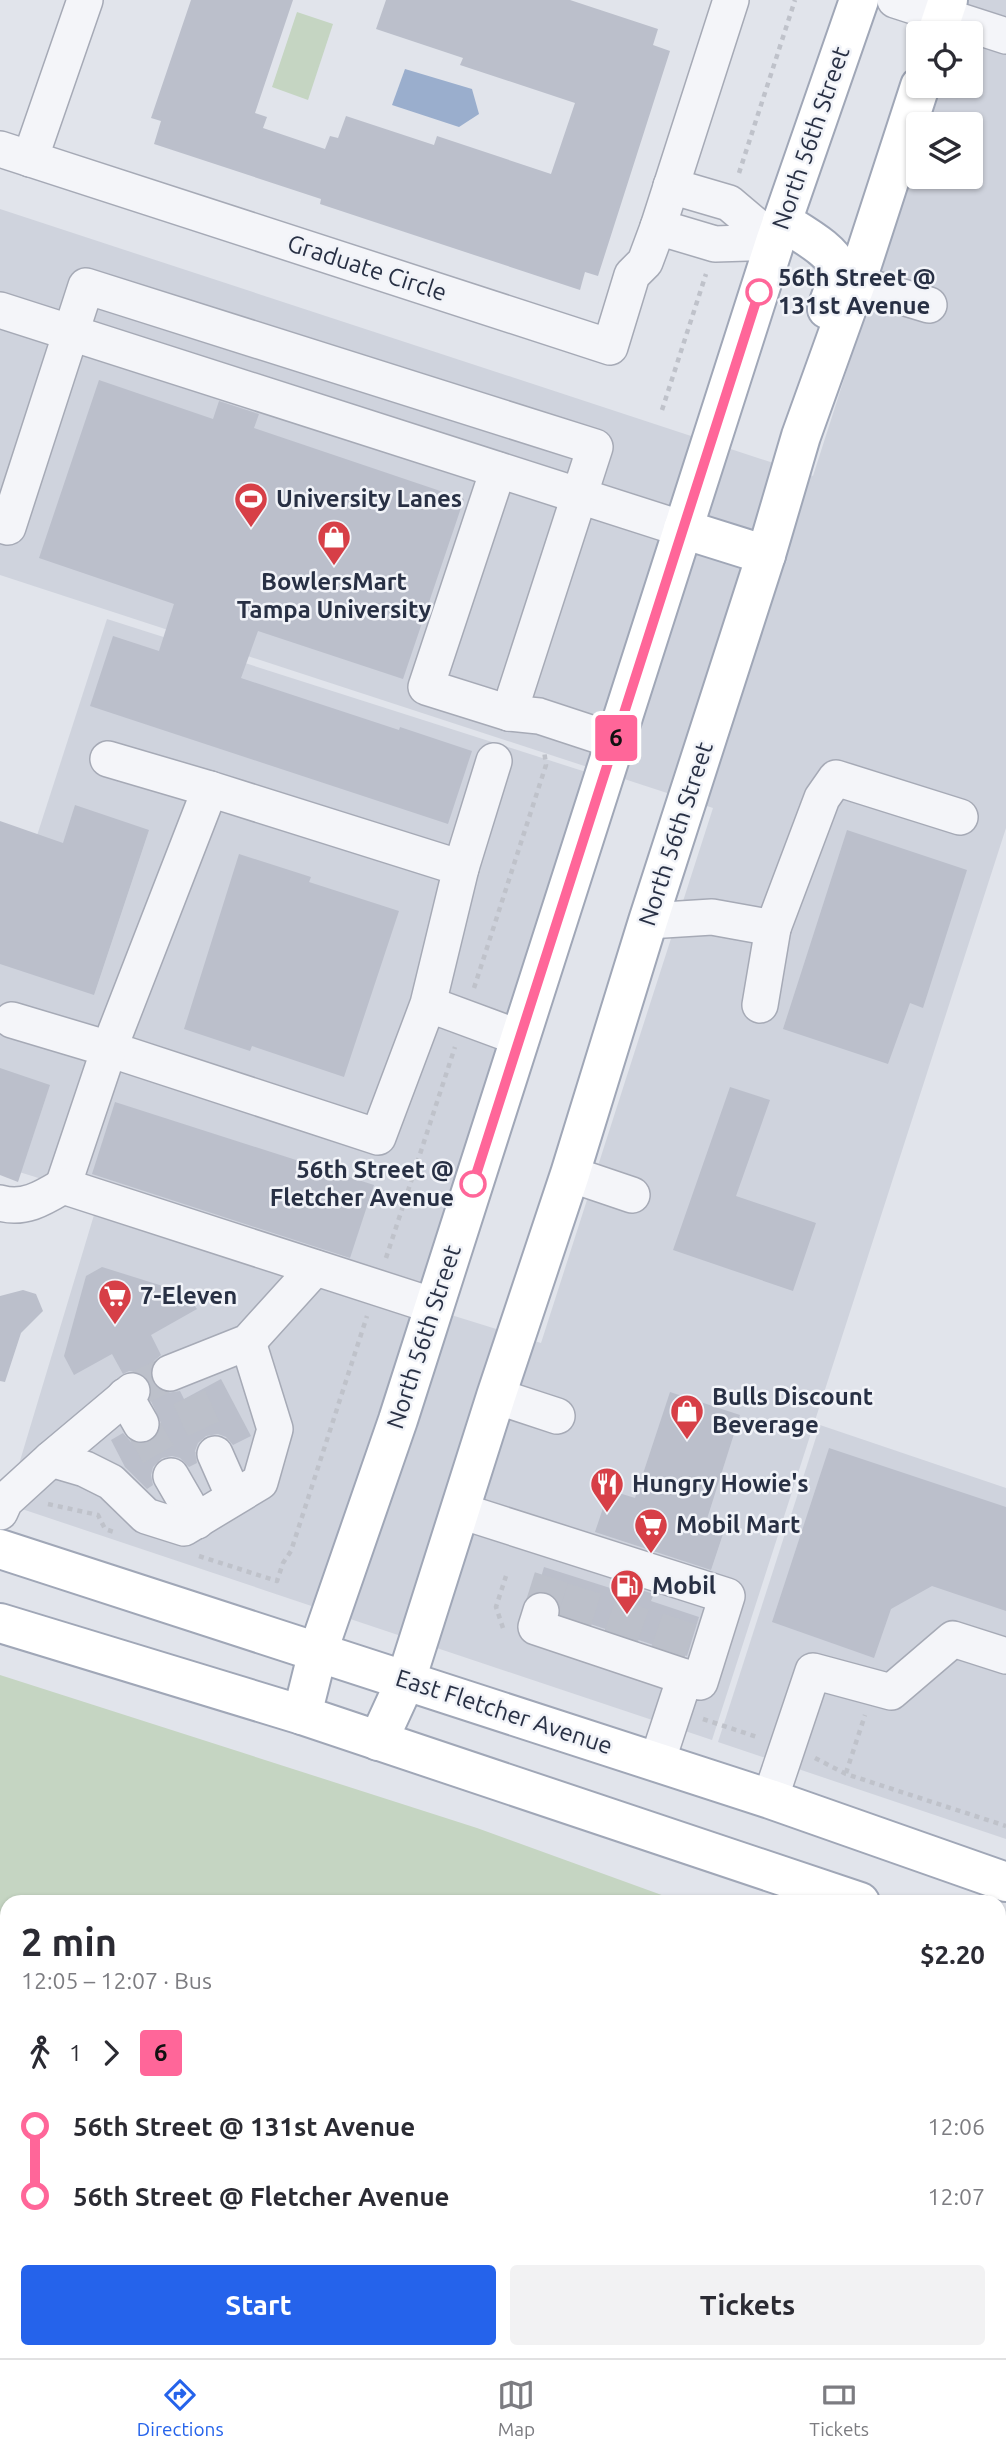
<!DOCTYPE html>
<meta charset="utf-8">
<style>
:root{--surface:#fff;--page:#f2f2f3;--text:#2b2b33;--muted:#7c7c81;--line:#e1e1e2;--accent:#2563eb}
body{margin:0;font-family:Ubuntu,sans-serif;background:var(--page);color:var(--text);height:100vh;display:flex;flex-direction:column;font-size:26px;white-space:nowrap}
*{box-sizing:border-box;margin:0}
p{font-size:23px;color:var(--muted)}
.icon{flex:none;width:38px;height:38px;fill:none;stroke:currentColor;stroke-width:2;stroke-linecap:round;stroke-linejoin:round}
.map{position:relative;flex:1;overflow:hidden}
.drawer{position:absolute;left:0px;top:1895px;width:1006px;height:464px;display:flex;flex-direction:column;background:var(--surface);border-radius:21px 21px 0 0;box-shadow:0 2px 5px #0004}
.drawer>*{flex:none}
.badge{padding:0 14px;border-radius:5px;font-size:24px;line-height:46px}
.buttons{position:absolute;left:906px;top:21px;display:grid;gap:14px}
.buttons a{display:grid;place-items:center;width:77px;height:77px;border-radius:7px;background:var(--surface);box-shadow:0 2px 5px #0004;font-size:35px}
.map>.badge{position:absolute;translate:-50% -50%;box-shadow:0 0 0 4px #fff}
.legs{display:flex;align-items:center;gap:10px;height:77px;padding:0 21px;font-size:23px}
.legs p{margin-inline-start:auto}
.headline{display:flex;align-items:center;justify-content:space-between;height:119px;padding:0 21px}
h1{font-size:38px;font-weight:700;line-height:52px}
.action{display:flex;gap:14px;margin-top:auto;padding:14px 21px}
.action a{flex:1;height:80px;border-radius:7px;background:var(--accent);color:#fff;font-size:28px;font-weight:700;line-height:80px;text-align:center}
.action a+a{background:var(--page);color:var(--text)}
ul{padding:0 21px;list-style:none}
li{display:flex;align-items:center;gap:24px;height:70px;font-size:26px}
li i{display:grid;place-items:center;width:10px;height:100%;margin:0 9px;background:currentColor}
li i::after{content:'';width:18px;height:18px;margin:-9px;border:5px solid;border-radius:50%;background:var(--surface)}
li p{margin-inline-start:auto}
li:first-child i{background:linear-gradient(#0000 50%,currentColor 0)}
li:last-child i{background:linear-gradient(currentColor 50%,#0000 0)}
.menu{display:flex;justify-content:space-around;align-items:center;height:98px;border-top:2px solid var(--line);background:var(--surface);font-size:19px;color:var(--muted)}
.menu a{display:grid;justify-items:center;gap:4px}
.menu .current{color:var(--accent)}
.map>svg:first-child{display:block}
.built{fill:#cfd3dd}
.green{fill:#c5d5c2}
.water{fill:#9aaecd}
.building{fill:#bbbfcb}
.lines{fill:none;stroke-linecap:round;stroke-linejoin:round}
.minor-tunnel{stroke:#bcc0ca;stroke-width:35;stroke-dasharray:35 18;stroke-linecap:butt}
.minor-casing{stroke:#a6aab6;stroke-width:38}
.major-casing{stroke:#a0a7b7;stroke-width:42}
.path{stroke:#bfc2ca;stroke-width:4.5;stroke-dasharray:5 5;stroke-linecap:butt}
.minor{stroke:#f4f5f9;stroke-width:35}
.major{stroke:#fff;stroke-width:38}
.line-1-casing{stroke:#fff;stroke-width:16}
.line-1{stroke:#f69;stroke-width:10}
.stop-1-dot{fill:#fff;stroke:#f69;stroke-width:3.5}
.labels{text-anchor:middle;stroke-width:5;stroke-linejoin:round;paint-order:stroke}
.street-label{font-size:24px;fill:#283044;stroke:#f1f3f8}
.stop-label{font-size:24px;font-weight:bold;fill:#283044;stroke:#f1f3f8;text-anchor:start}
.poi-label{font-size:24px;font-weight:bold;fill:#283044;stroke:#f1f3f8;text-anchor:start}
</style>
<div class="map">
<svg width="1006" height="2358" viewBox="0 0 1006 2358">
<rect width="100%" height="100%" fill="#e1e4eb"/>
<g class="built">
<polygon points="965,0 1006,0 1006,828 712,1740 7,1504 97,1205 541,1343 713,808 0,575 0,209 813,476 919,145 919,177 971,177 971,124 925,124 938,86 971,86 971,33"/>
<polygon points="107,619 586,772 417,1296 0,1166 0,950"/>
<polygon points="820,1425 1006,1488 1006,1839 718,1742"/>
</g>
<g class="green">
<polygon points="297,12 333,24 308,100 272,87"/>
<polygon points="0,1675 477,1828 681,1902 7,1902 7,2352 999,2352 999,2012 1006,2014 1006,2358 0,2358"/>
</g>
<polygon class="water" points="405,69 472,89 479,114 459,127 392,105"/>
<g class="building">
<polygon points="191,0 293,0 255,113 267,117 263,128 325,149 330,136 338,138 346,116 434,145 437,136 551,174 575,103 460,65 463,58 376,29 386,0 570,0 658,29 653,45 670,51 598,276 585,272 580,290 320,204 321,199 154,144 161,121 151,118"/>
<polygon points="99,380 213,419 219,401 259,414 254,428 464,499 403,679 258,631 241,678 399,730 400,727 472,751 448,824 90,706 113,636 159,651 174,604 39,558"/>
<polygon points="75,805 149,830 94,995 0,964 0,821 63,843"/>
<polygon points="847,830 967,870 923,1008 910,1003 888,1064 783,1029"/>
<polygon points="239,854 311,877 309,882 399,911 344,1077 252,1046 250,1051 184,1029"/>
<polygon points="0,1068 50,1085 18,1182 0,1175"/>
<polygon points="730,1087 770,1100 736,1196 816,1223 793,1291 673,1250"/>
<polygon points="115,1102 374,1185 350,1258 92,1174"/>
<polygon points="102,1267 185,1293 197,1309 151,1335 161,1355 154,1361 150,1369 152,1381 157,1388 166,1393 180,1391 184,1399 221,1379 251,1436 233,1445 226,1437 218,1434 206,1436 198,1443 195,1451 197,1463 189,1467 180,1458 172,1456 162,1458 153,1467 151,1475 153,1485 147,1489 125,1467 111,1440 123,1433 131,1442 142,1444 150,1442 158,1435 161,1423 150,1399 152,1388 148,1379 138,1372 129,1371 123,1374 112,1354 74,1375 64,1356 86,1276"/>
<polygon points="23,1290 36,1294 43,1311 21,1333 5,1382 0,1381 0,1296"/>
<polygon points="670,1392 740,1415 706,1522 725,1528 711,1570 595,1532 609,1490 635,1498"/>
<polygon points="829,1448 1006,1507 1006,1611 932,1586 891,1609 874,1658 772,1622"/>
<polygon points="544,1567 626,1593 628,1586 654,1594 651,1601 699,1617 687,1656 560,1614 560,1606 555,1597 546,1592 537,1591"/>
</g>
<g class="lines">
<g class="minor-tunnel">
<polyline points="132,1391 170,1373"/>
<polyline points="189,1397 215,1454"/>
<polyline points="141,1424 171,1476"/>
<polyline points="541,1611 554,1570"/>
<polyline points="574,1622 587,1580"/>
<polyline points="621,1637 635,1596"/>
<polyline points="668,1652 682,1611"/>
</g>
<g class="minor-casing">
<g id="minor">
<polyline points="895,0 1006,36"/>
<polyline points="0,149 610,347 632,275 645,262 658,227 731,0"/>
<polyline points="30,159 85,0"/>
<polyline points="671,186 729,203 775,242"/>
<polyline points="658,227 715,244 775,242"/>
<polyline points="856,283 929,305"/>
<polyline points="0,310 683,529"/>
<polyline points="498,470 426,687 509,713 539,716 615,741"/>
<polyline points="0,525 8,527 86,286 595,447 509,713"/>
<polyline points="108,759 210,789"/>
<polyline points="461,868 494,761"/>
<polyline points="648,921 712,917 773,928 760,1005"/>
<polyline points="773,928 822,798 836,778 960,817"/>
<polyline points="428,1004 461,868 210,789 109,1049 378,1137 428,1004 520,1038"/>
<polyline points="12,1020 109,1049 63,1186 434,1306"/>
<polyline points="570,1174 632,1195"/>
<path d="M0,1203C24,1210 43,1198 63,1186"/>
<polyline points="170,1373 248,1342 315,1268"/>
<polyline points="125,1396 141,1424"/>
<polyline points="496,1396 557,1416"/>
<polyline points="215,1454 234,1497"/>
<polyline points="51,1459 132,1391"/>
<polyline points="171,1476 197,1521"/>
<polyline points="461,1511 727,1596 700,1682 536,1627 541,1611"/>
<polyline points="0,1512 5,1501 51,1459 85,1469 111,1482 146,1516 184,1528 260,1482 275,1429 248,1342"/>
<polyline points="657,1762 685,1677"/>
<polyline points="770,1799 813,1671 891,1692 953,1639 1006,1656"/>
</g>
</g>
<g class="major-casing">
<g id="major">
<polyline points="937,33 948,0"/>
<path d="M782,221C797,231 839,253 838,271C838,283 830,297 827,309"/>
<polyline points="683,529 766,555"/>
<polyline points="0,1549 770,1799 1006,1882"/>
<polyline points="0,1623 302,1715 860,1902"/>
<polyline points="302,1715 318,1651 398,1420 775,242 859,0"/>
<polyline points="378,1741 406,1680 496,1396 570,1174 648,921 766,555 801,436 856,283 920,86"/>
<polyline points="999,1947 1006,1949"/>
</g>
</g>
<g class="path">
<polyline points="739,173 795,0"/>
<polyline points="662,410 706,274"/>
<polyline points="474,988 546,765 544,750"/>
<polyline points="386,1258 455,1047"/>
<polyline points="48,1504 98,1515 105,1529 117,1533"/>
<polyline points="199,1556 277,1581 283,1563 291,1551 367,1316"/>
<polyline points="503,1628 496,1607 506,1576"/>
<polyline points="703,1719 757,1737"/>
<polyline points="815,1758 846,1774 1006,1826"/>
<polyline points="846,1773 865,1715"/>
</g>
<use href="#minor" class="minor"/>
<use href="#major" class="major"/>
</g>
<g class="lines">
<g class="line-1-casing">
<polyline id="line-1" points="473,1184 759,292"/>
</g>
<use href="#line-1" class="line-1"/>
</g>
<defs>
<g id="stadium-pin" transform="scale(1.75)"><path d="M0 17L-7.5 6A9.5 9.5 0 1 1 7.5 6Z" fill="#d73f47" stroke="#f1f3f8"/><path d="M0-5a6.5 5 0 1 0 0 10a6.5 5 0 1 0 0-10ZM-3.5-1.8h7v3.6h-7Z" fill="#fff"/></g>
<g id="shop-pin" transform="scale(1.75)"><path d="M0 17L-7.5 6A9.5 9.5 0 1 1 7.5 6Z" fill="#d73f47" stroke="#f1f3f8"/><path d="M-5-2.5h2.3a2.7 3.5 0 0 1 5.4 0H5L5.5 6h-11ZM-1.5-2.5h3a1.5 2.3 0 0 0-3 0Z" fill="#fff"/></g>
<g id="supermarket-pin" transform="scale(1.75)"><path d="M0 17L-7.5 6A9.5 9.5 0 1 1 7.5 6Z" fill="#d73f47" stroke="#f1f3f8"/><path d="M-6-5.5h2.5l.6 2H6L4.5 2H-2.5L-4.4-4H-6ZM-1.5 3.2a1.3 1.3 0 1 0 .1 0ZM3 3.2a1.3 1.3 0 1 0 .1 0Z" fill="#fff"/></g>
<g id="restaurant-pin" transform="scale(1.75)"><path d="M0 17L-7.5 6A9.5 9.5 0 1 1 7.5 6Z" fill="#d73f47" stroke="#f1f3f8"/><path d="M-5-6h1v4h1v-4h1v4h1v-4h1v5L-1.5 .5V6h-2V.5L-5-1ZM5-6V6H3V1.5H1.5Q1.5-4 5-6Z" fill="#fff"/></g>
<g id="fuel-pin" transform="scale(1.75)"><path d="M0 17L-7.5 6A9.5 9.5 0 1 1 7.5 6Z" fill="#d73f47" stroke="#f1f3f8"/><path d="M-5.5-6h7V0h2V4h1.3V-2.5L3-4.5l.8-.8L6-3V5H2.5V1h-1V6h-7ZM-4.2-4.7v3.2H.2V-4.7Z" fill="#fff"/></g>
</defs>
<g fill-rule="evenodd">
<use href="#stadium-pin" x="251" y="499"/>
<use href="#shop-pin" x="334" y="537"/>
<use href="#supermarket-pin" x="115" y="1296"/>
<use href="#shop-pin" x="687" y="1411"/>
<use href="#restaurant-pin" x="607" y="1484"/>
<use href="#supermarket-pin" x="651" y="1525"/>
<use href="#fuel-pin" x="627" y="1586"/>
</g>
<g class="stop-1-dot">
<circle cx="759" cy="292" r="12"/>
<circle cx="473" cy="1184" r="12"/>
</g>
<g class="labels">
<g class="street-label">
<text transform="translate(811 138) rotate(-71)" y="8">North 56th Street</text>
<text transform="translate(367 268) rotate(18)" y="8">Graduate Circle</text>
<text transform="translate(676 834) rotate(-72)" y="8">North 56th Street</text>
<text transform="translate(424 1337) rotate(-72)" y="8">North 56th Street</text>
<text transform="translate(504 1712) rotate(18)" y="8">East Fletcher Avenue</text>
</g>
<g class="stop-label">
<text x="778" y="286">56th Street @<tspan x="778" dy="28">131st Avenue</tspan></text>
<text x="454" y="1178" text-anchor="end">56th Street @<tspan x="454" dy="28">Fletcher Avenue</tspan></text>
</g>
<g class="poi-label">
<text x="276" y="507">University Lanes</text>
<text x="334" y="590" text-anchor="middle">BowlersMart<tspan x="334" dy="28">Tampa University</tspan></text>
<text x="140" y="1304">7-Eleven</text>
<text x="712" y="1405">Bulls Discount<tspan x="712" dy="28">Beverage</tspan></text>
<text x="632" y="1492">Hungry Howie's</text>
<text x="676" y="1533">Mobil Mart</text>
<text x="652" y="1594">Mobil</text>
</g>
</g>
</svg>
<div class="buttons">
<a><svg class="icon" aria-label="locate" viewBox="0 0 24 24"><circle cx="12" cy="12" r="6"/><path d="M12 2v4M12 18v4M2 12h4M18 12h4"/></svg></a>
<a><svg class="icon" aria-label="layers" viewBox="0 0 24 24"><path d="M12 4l9 5-9 5-9-5zM3 14l9 5 9-5"/></svg></a>
</div>
<b class="badge" style="left:616px;top:738px;background:#f69;color:#111">6</b>
<section class="drawer">
<div class="headline"><div><h1>2 min</h1><p>12:05 – 12:07 · Bus</p></div><b>$2.20</b></div>
<div class="legs"><svg class="icon" aria-label="walk" viewBox="0 0 24 24"><circle cx="13" cy="4" r="2"/><path d="M13 8l-2 6 4 7M11 14l-3 7M7 12l3-4h3l4 4"/></svg>1<svg class="icon" aria-label="forward" viewBox="0 0 24 24"><path d="M9 5l7 7-7 7"/></svg><b class="badge" style="background:#f69;color:#111">6</b></div>
<ul>
<li><i style="color:#f69"></i><b>56th Street @ 131st Avenue</b><p>12:06</p></li>
<li><i style="color:#f69"></i><b>56th Street @ Fletcher Avenue</b><p>12:07</p></li>
</ul>
<div class="action"><a>Start</a><a>Tickets</a></div>
</section>
</div>
<nav class="menu">
<a class="current"><svg class="icon" aria-label="directions" viewBox="0 0 24 24"><path d="M12 3l9 9-9 9-9-9zM9 14v-3h6M13 9l2 2-2 2"/></svg>Directions</a>
<a><svg class="icon" aria-label="map" viewBox="0 0 24 24"><path d="M3 6l6-2 6 2 6-2v14l-6 2-6-2-6 2zM9 4v14M15 6v14"/></svg>Map</a>
<a><svg class="icon" aria-label="tickets" viewBox="0 0 24 24"><path d="M3 7h18v10H3zM15 7v10"/></svg>Tickets</a>
</nav>
